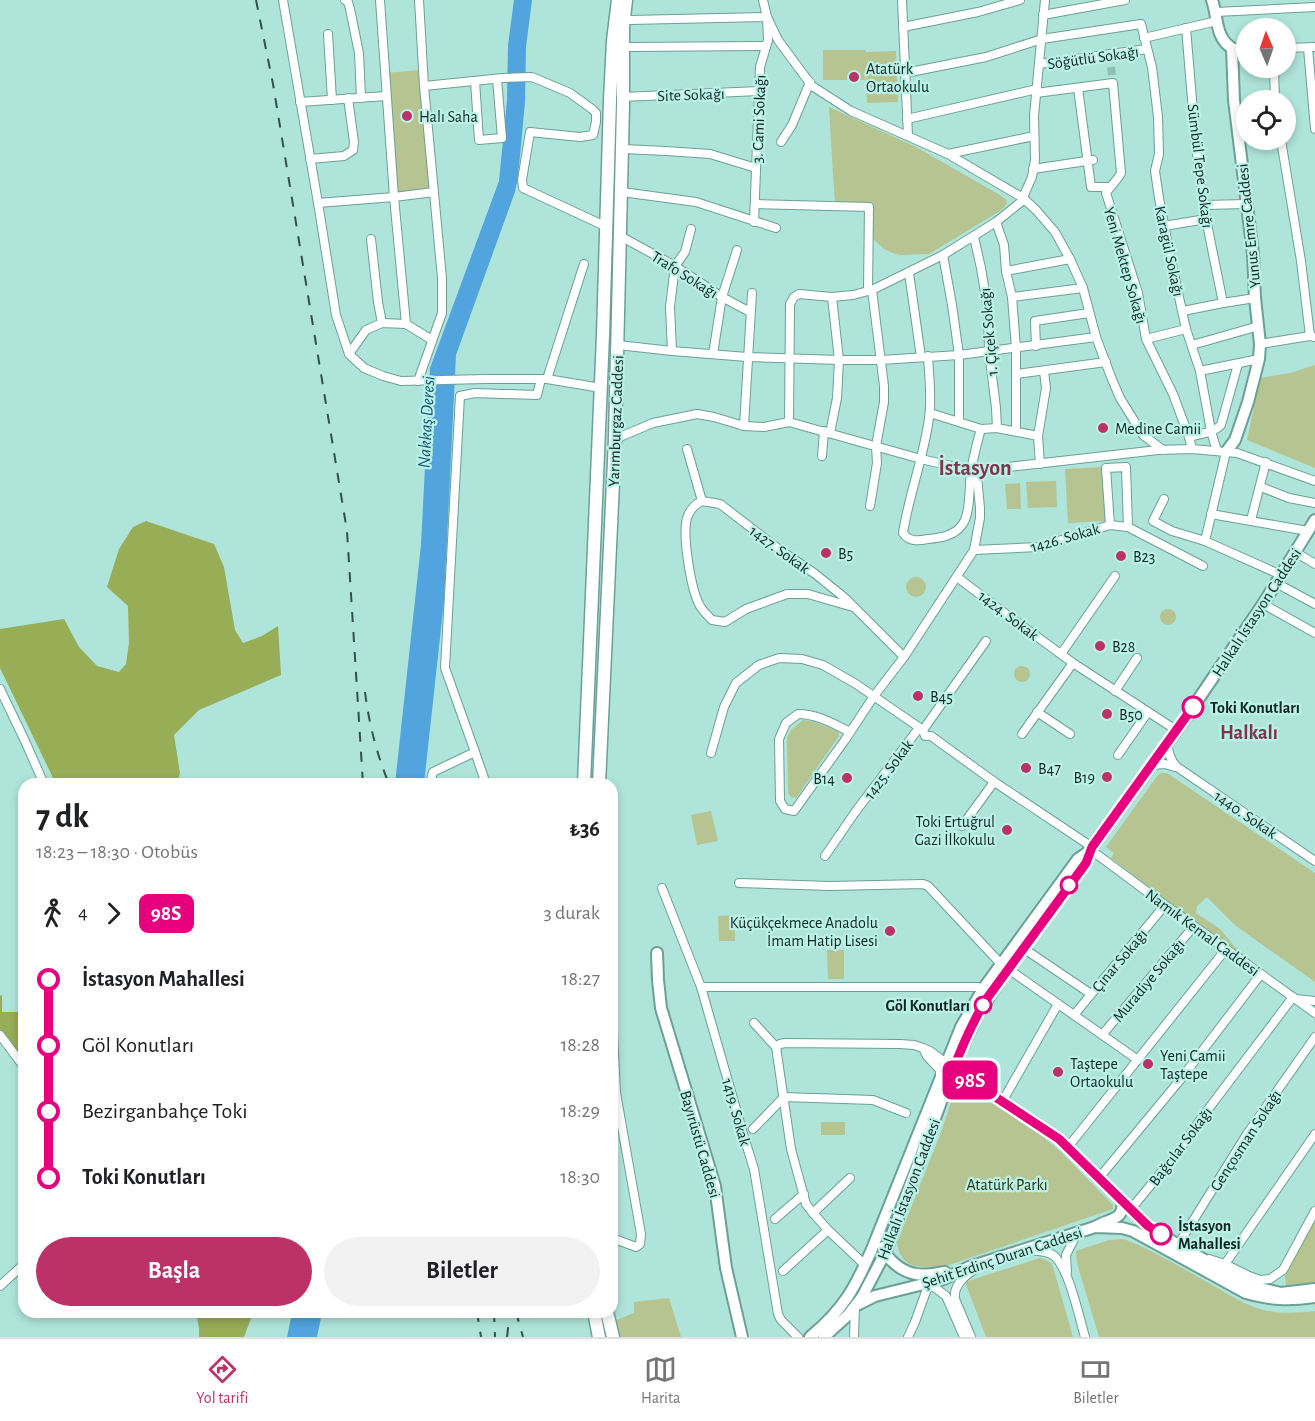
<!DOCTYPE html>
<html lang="tr">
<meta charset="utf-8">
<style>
:root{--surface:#fff;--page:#f2f2f2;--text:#202124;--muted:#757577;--line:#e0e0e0;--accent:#bc3168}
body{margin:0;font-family:"Alegreya Sans",sans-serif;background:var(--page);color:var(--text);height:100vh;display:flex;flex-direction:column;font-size:22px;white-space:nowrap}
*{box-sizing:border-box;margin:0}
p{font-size:20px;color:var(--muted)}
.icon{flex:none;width:33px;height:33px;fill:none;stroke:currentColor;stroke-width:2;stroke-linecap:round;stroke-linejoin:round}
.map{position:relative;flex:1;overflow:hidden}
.details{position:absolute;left:18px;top:778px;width:600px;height:540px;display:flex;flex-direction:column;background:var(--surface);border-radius:18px;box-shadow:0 3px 9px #0003}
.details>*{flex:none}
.badge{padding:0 12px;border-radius:9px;font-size:21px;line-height:39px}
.needle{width:39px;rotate:358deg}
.tools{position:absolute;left:1236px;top:18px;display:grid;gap:12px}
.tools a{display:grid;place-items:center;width:60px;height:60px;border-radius:50%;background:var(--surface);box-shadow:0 3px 9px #0003;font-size:30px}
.map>.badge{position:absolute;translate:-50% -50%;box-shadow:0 0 0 3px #fff}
.legs{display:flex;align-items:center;gap:9px;height:66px;padding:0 18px;font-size:20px}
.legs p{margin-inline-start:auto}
.summary{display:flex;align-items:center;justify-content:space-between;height:102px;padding:0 18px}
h1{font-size:33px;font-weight:600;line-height:45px}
.cta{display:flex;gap:12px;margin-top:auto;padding:12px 18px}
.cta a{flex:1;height:69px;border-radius:36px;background:var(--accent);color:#fff;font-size:24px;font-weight:600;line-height:69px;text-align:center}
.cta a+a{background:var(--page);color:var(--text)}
ul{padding:0 18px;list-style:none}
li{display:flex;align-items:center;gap:21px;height:66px;font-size:22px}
li i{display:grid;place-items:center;width:9px;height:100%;margin:0 8px;background:currentColor}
li i::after{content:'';width:15px;height:15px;margin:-8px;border:4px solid;border-radius:50%;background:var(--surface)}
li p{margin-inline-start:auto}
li:first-child i{background:linear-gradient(#0000 50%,currentColor 0)}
li:last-child i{background:linear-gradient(currentColor 50%,#0000 0)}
.menu{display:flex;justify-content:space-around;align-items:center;height:84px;border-top:2px solid var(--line);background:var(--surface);font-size:16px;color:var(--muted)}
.menu a{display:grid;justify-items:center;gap:3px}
.menu .current{color:var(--accent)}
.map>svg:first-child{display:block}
.green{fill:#b5c490}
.forest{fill:#97ad56}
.water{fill:#51a4dd}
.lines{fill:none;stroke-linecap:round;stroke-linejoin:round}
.street-tunnel{stroke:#8fbeb5;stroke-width:8;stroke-dasharray:8 4;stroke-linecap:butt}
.street-casing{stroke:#6ca096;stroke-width:10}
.secondary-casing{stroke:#6ca096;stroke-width:14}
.primary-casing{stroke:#6ca096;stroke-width:15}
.street{stroke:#fff;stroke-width:8}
.secondary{stroke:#fff;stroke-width:10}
.primary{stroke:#fff;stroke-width:12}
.rail{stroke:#33504a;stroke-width:2;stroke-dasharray:10 10;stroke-linecap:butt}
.line-1-casing{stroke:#fff;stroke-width:14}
.line-1{stroke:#e6007e;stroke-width:9}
.poi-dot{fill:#bc3168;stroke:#bbf2e7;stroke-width:2}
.stop-1-dot{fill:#fff;stroke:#e6007e;stroke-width:3}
.labels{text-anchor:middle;stroke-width:4.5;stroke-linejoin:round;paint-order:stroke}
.street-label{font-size:16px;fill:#0f2521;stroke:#bbf2e7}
.poi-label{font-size:16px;fill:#0f2521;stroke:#bbf2e7;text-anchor:start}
.stop-label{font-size:16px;font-weight:bold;fill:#0f2521;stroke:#bbf2e7;text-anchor:start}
.park-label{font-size:16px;fill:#27300a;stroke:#bbf2e7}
.water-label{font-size:18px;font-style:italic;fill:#145279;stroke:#bbf2e7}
.quarter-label{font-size:20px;font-weight:bold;fill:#7c364d;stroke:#bbf2e7}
.district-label{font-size:22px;font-weight:bold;fill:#7c364d;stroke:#bbf2e7}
</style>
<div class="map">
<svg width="1315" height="1337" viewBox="0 0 1315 1337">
<rect width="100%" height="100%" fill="#afe4da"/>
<g class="green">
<polygon points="823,50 865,50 866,52 896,51 898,102 867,103 866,71 865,80 823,80"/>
<polygon points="420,70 426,131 430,191 394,192 385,73"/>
<polygon points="829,107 916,147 1000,195 1006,200 1007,204 1000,211 929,254 901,255 893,253 884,249 872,238 870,209 835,207"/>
<polygon points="1315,365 1315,468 1247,440 1260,378 1290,373"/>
<polygon points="1103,467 1106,521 1068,523 1065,469"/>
<polygon points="1056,481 1057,507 1028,508 1026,482"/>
<polygon points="1020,483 1021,509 1007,509 1005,484"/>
<circle cx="916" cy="587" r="10"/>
<circle cx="1168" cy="617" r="8"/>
<circle cx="1022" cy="674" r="8"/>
<polygon points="803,720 812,721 839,732 839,736 796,798 791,797 788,793 787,738 791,730"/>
<polygon points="1161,773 1167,773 1315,873 1315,982 1236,926 1207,897 1197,906 1196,913 1220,929 1234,946 1253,962 1251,964 1111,858 1114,853 1106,847 1158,775"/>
<polygon points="711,811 718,841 697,845 691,815"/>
<polygon points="734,915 735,941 719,941 718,916"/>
<polygon points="827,950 844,950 844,979 828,979"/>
<path d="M967,1085L1030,1126L1061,1152L1113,1205V1209L949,1265C925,1267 902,1273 897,1243L940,1135L953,1096Z"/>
<rect x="821" y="1122" width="24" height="13"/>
<polygon points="1315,1218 1315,1283 1286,1285 1285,1276"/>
<path d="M1124,1239C1155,1251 1185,1270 1214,1286C1230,1295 1246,1306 1264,1310C1280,1314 1299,1313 1315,1311V1337H1099L1077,1263L1076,1251L1109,1240Z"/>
<path d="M1040,1258C1047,1260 1050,1261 1053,1267L1073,1337H986L965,1282Z"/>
<polygon points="669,1298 681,1337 621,1337 614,1321 634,1313 634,1302"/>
</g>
<g class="forest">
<polygon points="146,521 214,544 224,567 235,630 243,643 262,636 278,626 281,675 199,710 174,735 180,773 177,784 56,784 0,668 0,629 64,619 79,647 97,666 119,672 126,664 129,643 128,606 107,587 119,549 133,527"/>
<polygon points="2,995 2,1012 24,1012 24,1061 0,1031 0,996"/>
<polygon points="196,1313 196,1312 253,1313 244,1337 199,1337 199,1328"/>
</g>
<g class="water">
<polygon points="514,0 532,0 526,47 525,102 518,177 515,192 456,355 444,601 424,784 395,784 421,545 430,368 499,181 507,100 508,45"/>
<polygon points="292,1313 322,1313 317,1337 287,1337"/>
</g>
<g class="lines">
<polyline class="street-tunnel" points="1111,67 1113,83"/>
<g class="street-casing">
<g id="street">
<polyline points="283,0 318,203 336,315 349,354 364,368 383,376 401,381 486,379 547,379 601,388"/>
<polyline points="345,0 348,2 350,9 359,53 361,98"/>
<polyline points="380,0 394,197 406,324"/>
<polyline points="763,0 767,17 778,40 812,86 851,111 948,154 1023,198 1036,210 1055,232 1070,259 1083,288 1096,337 1111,377 1120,398 1143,435 1163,450"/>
<polyline points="902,0 908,136"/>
<polyline points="1216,12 1315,7"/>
<polyline points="1043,15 1125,0"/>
<polyline points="630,20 767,17 768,40 760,67 754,222"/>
<polyline points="903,27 978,12 1020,0"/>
<polyline points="1186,28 1196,147 1206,219 1223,303"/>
<polyline points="328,34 332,100"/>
<polyline points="1144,38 1217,21"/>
<polyline points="626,47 766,46"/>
<polyline points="1232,48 1246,48"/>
<polyline points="1286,48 1315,47"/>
<polyline points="1308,48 1315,129"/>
<polyline points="1039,64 1147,49"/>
<polyline points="1274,68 1275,100"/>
<polyline points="905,73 986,57 1042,39 1141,24 1152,67 1158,117 1159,154 1155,171 1159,198 1170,256 1186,329 1200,371 1211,431 1217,451"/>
<polyline points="475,81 479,140 502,138 497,79"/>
<polyline points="424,86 503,78 532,77 570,93 592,109 596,113 596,122 593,135 580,137 530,132 522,180 523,188 607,227"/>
<polyline points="1078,88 1091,187 1110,187"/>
<path d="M1036,93L1113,83L1121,173C1117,181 1111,185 1106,193L1138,293L1146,339L1173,394L1189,437L1192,449"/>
<polyline points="623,97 759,91"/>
<polyline points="300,102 386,96"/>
<polyline points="907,119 1037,89"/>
<polyline points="1281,140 1301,261 1310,336"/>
<polyline points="781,142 792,125 810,82"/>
<polyline points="623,149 666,151 710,154 756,168"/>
<polyline points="948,154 1034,136"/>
<polyline points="310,159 344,156 353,150 354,142 348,98"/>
<polyline points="1033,169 1093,160"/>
<polyline points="622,192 696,202 776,228"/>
<polyline points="318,203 394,197 434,192"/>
<polyline points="755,204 869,207 868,291"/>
<polyline points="1205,205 1246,204"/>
<polyline points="996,222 1004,245 1006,271 1012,297 1016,348 1016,431"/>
<polyline points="1164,226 1206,219"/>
<polyline points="620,236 675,266 722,297 750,312"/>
<polyline points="974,237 981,268 988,310 989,351 996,408 997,428"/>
<polyline points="371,239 378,302 382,323"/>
<polyline points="943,255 952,305 959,355 959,421"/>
<polyline points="1006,271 1070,259"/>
<polyline points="909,273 921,357"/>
<polyline points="1012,297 1083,288"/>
<polyline points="1183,311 1223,303 1255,298"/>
<polyline points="1146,339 1186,329"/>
<polyline points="1260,344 1310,336 1315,337"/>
<polyline points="618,345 672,351 747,357 839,360 881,360 959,355 1096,337"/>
<polyline points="1192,345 1259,326"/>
<polyline points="1036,346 1035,321 1089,313"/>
<polyline points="672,351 670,307 675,266 685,252 691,229"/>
<polyline points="349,354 366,330 382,323 406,324 432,340"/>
<polyline points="713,354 722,297 737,250"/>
<path d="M928,356C929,376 932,398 929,418C924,457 909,494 903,533C909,542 918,541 928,539C940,538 954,536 962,525C971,514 969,485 971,470C974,456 977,442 981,429L997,428L1038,436"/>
<polyline points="1200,371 1259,359"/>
<polyline points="1016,374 1106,362"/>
<polyline points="547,379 584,264"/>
<polyline points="418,381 442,313 442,278 424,86 419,0"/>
<polyline points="930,413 981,429"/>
<polyline points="789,422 790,304 794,297 799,294 832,297 853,295 872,290 943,255 996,222 1021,202 1032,177 1035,160 1034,116 1045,0"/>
<polyline points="744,426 752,293"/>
<polyline points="830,433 837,398 839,360 832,297"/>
<path d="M1189,437C1199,434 1213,433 1221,425L1238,364"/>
<polyline points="615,439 653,423 697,414 714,417 744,426 764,427 789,422 921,459 973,471 1158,450 1192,449 1237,453 1315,481"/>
<polyline points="687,449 702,501"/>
<polyline points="822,456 824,431"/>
<polyline points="1040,464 1038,436 1046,388 1044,371"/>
<polyline points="1261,487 1289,498 1315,503"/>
<polyline points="1164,499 1153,521 1172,531 1205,541 1281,575"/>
<polyline points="870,506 877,463 876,446 884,402 884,386 872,290"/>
<polyline points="1211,514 1308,531"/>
<polyline points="1251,520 1266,462"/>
<polyline points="1110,525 1106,468 1126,467 1128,527"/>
<polyline points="1205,541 1226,452"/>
<polyline points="974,550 1039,547 1110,525 1128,527 1203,566"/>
<polyline points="1295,552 1315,564"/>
<polyline points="957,577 999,609 1073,663 1176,730"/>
<polyline points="1276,583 1315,604"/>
<polyline points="1263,604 1315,633"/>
<path d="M853,607L808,594H787L746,609L725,622L712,620C708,616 703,611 700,606C691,590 682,536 687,518C689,511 695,504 702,501L720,504L780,550L814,573L845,598L904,657"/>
<polyline points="1061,654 1115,576"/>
<polyline points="0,689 25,741 44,784"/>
<polyline points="1115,691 1137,658"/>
<polyline points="1037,712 1070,734"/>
<polyline points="923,730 986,641"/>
<path d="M850,732C834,724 817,714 798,714L786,723L779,739L780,801L785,809L794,811L845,740L874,696L904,657L974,550L980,518V508L977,477"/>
<polyline points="1022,734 1073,663"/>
<path d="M1167,743C1169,753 1170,760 1177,767L1315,861"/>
<polyline points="475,752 486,784"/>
<polyline points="711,753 724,707 736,683 759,665 779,658 802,659 823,665 856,684 923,730 925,736 931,736 996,783 1092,847"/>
<polyline points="1118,755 1148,712"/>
<polyline points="1152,765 1165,764 1175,767"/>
<polyline points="430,784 433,772 475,752 445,668 460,396 475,393 537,395 541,379"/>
<polyline points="962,826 994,782"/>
<polyline points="1091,850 1165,905 1315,1013"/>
<polyline points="825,856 856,811 919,728"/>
<polyline points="739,883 830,886 923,884 928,886 1001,964"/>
<polyline points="662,888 701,987 744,1137 754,1169 778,1314 781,1320 798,1337"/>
<polyline points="1023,948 1091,994"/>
<polyline points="1014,973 1138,1060"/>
<polyline points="701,987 978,987 983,989"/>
<polyline points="1296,999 1315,1001"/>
<polyline points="612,1012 616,1093 641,1234 640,1244 636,1247 612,1238"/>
<polyline points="1074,1015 1165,905"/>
<polyline points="754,1023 776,1047"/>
<polyline points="0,1035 24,1067"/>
<polyline points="1102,1035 1194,926"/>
<polyline points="940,1079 940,1070 927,1056 923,1048 930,1051 946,1063"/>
<polyline points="1002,1102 1058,1004"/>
<polyline points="753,1129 784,1097 873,1100 906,1113"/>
<polyline points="1068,1147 1226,949"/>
<polyline points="1099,1178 1180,1080 1261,974"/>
<polyline points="1131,1209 1178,1152 1200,1120 1293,997"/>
<polyline points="813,1213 850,1178"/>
<polyline points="775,1219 804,1194"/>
<polyline points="1178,1245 1247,1134 1315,1037"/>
<path d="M1030,1250C1038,1251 1046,1251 1053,1255C1069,1267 1079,1317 1085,1337"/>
<polyline points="1209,1259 1225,1264 1249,1276 1260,1280 1270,1279 1283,1270 1315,1211"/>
<polyline points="1225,1264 1315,1134"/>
<polyline points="865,1265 828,1230 813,1213 806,1204 791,1149 776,1047 780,1044 785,1043 900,1044 914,1045 923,1048"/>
<polyline points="783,1271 828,1230"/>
<polyline points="1067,1272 1066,1255 1077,1233"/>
<polyline points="924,1285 934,1287 946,1296 964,1337"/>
<polyline points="0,1286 24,1264"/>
<polyline points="854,1337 855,1306"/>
<polyline points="908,1337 915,1322 928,1286"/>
<path d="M971,1337L955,1299C953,1284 966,1275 977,1268"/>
</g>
</g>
<g class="secondary-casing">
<g id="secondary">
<path d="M1212,0C1218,17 1215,38 1232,48L1234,100L1253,254L1255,298L1260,344L1259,359L1248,402L1235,440L1226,452"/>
<polyline points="657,953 658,980 661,1008 715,1186 726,1268 742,1337"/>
<polyline points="953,1073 965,1077 1059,1139 1148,1226 1178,1245 1251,1286 1281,1293 1315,1289"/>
<path d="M1095,1227C1109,1218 1125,1221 1122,1201"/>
<path d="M883,1247C886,1259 902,1272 916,1274C925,1276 936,1273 945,1272"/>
<path d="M857,1305L875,1296L944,1279L969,1267L1095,1227L1122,1228L1133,1231L1246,1293C1272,1300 1287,1301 1315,1297"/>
<path d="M810,1337C844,1309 855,1288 872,1249L961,1027L983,989L1078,859L1091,850"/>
<polyline points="824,1337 848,1315 862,1297 885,1253 958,1056 978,1014 1008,968 1086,863 1092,847 1187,716 1263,604 1315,520"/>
</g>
</g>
<g class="primary-casing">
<g id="primary">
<polyline points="584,784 603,335 610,100 613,41 618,0"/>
<polyline points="599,784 615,439 623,105 623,27 626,0"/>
<polyline points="594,1312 599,1337"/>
<polyline points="607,1312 613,1337"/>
</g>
</g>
<use href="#street" class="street"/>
<use href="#secondary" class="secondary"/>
<use href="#primary" class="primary"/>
<g class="rail">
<polyline points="256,0 273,84 347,531 363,784"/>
<path d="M365,692C369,724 377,755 389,784"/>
<polyline points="477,1312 481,1337"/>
<polyline points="494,1312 495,1337"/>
<polyline points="516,1312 523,1337"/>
<polyline points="507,1337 510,1312"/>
</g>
</g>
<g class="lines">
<g class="line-1-casing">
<path id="line-1" d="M1161,1234L1148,1226L1059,1139L965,1077L952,1073C961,1048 972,1024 985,1001L1086,863L1092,847L1193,707"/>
</g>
<use href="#line-1" class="line-1"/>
</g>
<g class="poi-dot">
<circle cx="854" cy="77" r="6"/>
<circle cx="407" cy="116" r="6"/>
<circle cx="1103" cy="428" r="6"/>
<circle cx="826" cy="553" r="6"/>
<circle cx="1121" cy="556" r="6"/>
<circle cx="1100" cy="646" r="6"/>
<circle cx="918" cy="696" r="6"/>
<circle cx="1107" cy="714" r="6"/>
<circle cx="1026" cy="768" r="6"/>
<circle cx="1107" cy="777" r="6"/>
<circle cx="847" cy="778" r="6"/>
<circle cx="1007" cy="830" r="6"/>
<circle cx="890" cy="931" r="6"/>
<circle cx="1148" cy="1064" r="6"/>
<circle cx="1058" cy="1072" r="6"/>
</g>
<g class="stop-1-dot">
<circle cx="1193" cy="707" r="10"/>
<circle cx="1069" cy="885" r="8"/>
<circle cx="983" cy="1005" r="8"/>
<circle cx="1161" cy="1234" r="10"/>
</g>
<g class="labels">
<g class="street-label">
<text transform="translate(1093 57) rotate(-8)" y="6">Söğütlü Sokağı</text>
<text transform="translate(691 94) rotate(-2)" y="6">Site Sokağı</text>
<text transform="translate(758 119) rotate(-88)" y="6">3. Cami Sokağı</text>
<text transform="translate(1201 166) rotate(83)" y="6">Sümbül Tepe Sokağı</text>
<text transform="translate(1248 226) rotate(-96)" y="6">Yunus Emre Caddesi</text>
<text transform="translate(1170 251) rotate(78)" y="6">Karagül Sokağı</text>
<text transform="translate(1126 265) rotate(74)" y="6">Yeni Mektep Sokağı</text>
<text transform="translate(685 274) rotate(32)" y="6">Trafo Sokağı</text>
<text transform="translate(988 332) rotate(-95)" y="6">1. Çiçek Sokağı</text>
<text transform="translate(615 421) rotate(-88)" y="6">Yarımburgaz Caddesi</text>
<text transform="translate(1065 537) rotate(-16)" y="6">1426. Sokak</text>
<text transform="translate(780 549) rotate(36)" y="6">1427. Sokak</text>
<text transform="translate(1256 612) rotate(-57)" y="6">Halkalı İstasyon Caddesi</text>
<text transform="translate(1009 615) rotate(37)" y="6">1424. Sokak</text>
<text transform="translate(888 769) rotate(-53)" y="6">1425. Sokak</text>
<text transform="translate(1246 814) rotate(34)" y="6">1440. Sokak</text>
<text transform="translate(1203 932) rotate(36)" y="6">Namık Kemal Caddesi</text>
<text transform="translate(1119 960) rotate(-50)" y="6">Çınar Sokağı</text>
<text transform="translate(1148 980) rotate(-50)" y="6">Muradiye Sokağı</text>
<text transform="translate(737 1112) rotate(74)" y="6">1419. Sokak</text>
<text transform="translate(1245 1140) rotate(-57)" y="6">Gençosman Sokağı</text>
<text transform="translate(701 1144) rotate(74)" y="6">Bayırüstü Caddesi</text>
<text transform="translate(1180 1146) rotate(-53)" y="6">Bağcılar Sokağı</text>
<text transform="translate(908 1189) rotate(-69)" y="6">Halkalı İstasyon Caddesi</text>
<text transform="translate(1002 1257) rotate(-18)" y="6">Şehit Erdinç Duran Caddesi</text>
</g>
<g class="poi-label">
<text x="866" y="74">Atatürk<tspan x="866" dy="18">Ortaokulu</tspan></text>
<text x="419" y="122">Halı Saha</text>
<text x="1115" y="434">Medine Camii</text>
<text x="838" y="559">B5</text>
<text x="1133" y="562">B23</text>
<text x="1112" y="652">B28</text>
<text x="930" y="702">B45</text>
<text x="1119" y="720">B50</text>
<text x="1038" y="774">B47</text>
<text x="1095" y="783" text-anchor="end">B19</text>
<text x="835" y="784" text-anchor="end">B14</text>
<text x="995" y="827" text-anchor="end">Toki Ertuğrul<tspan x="995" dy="18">Gazi İlkokulu</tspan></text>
<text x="878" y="928" text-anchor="end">Küçükçekmece Anadolu<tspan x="878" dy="18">İmam Hatip Lisesi</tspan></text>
<text x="1160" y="1061">Yeni Camii<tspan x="1160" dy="18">Taştepe</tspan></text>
<text x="1070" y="1069">Taştepe<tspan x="1070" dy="18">Ortaokulu</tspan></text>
</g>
<g class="stop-label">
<text x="1210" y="713">Toki Konutları</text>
<text x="970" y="1011" text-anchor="end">Göl Konutları</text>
<text x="1178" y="1231">İstasyon<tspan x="1178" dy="18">Mahallesi</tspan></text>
</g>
<g class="park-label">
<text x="1007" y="1190">Atatürk Parkı</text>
</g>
<g class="water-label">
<text transform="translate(426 422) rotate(-87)" y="6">Nakkaş Deresi</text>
</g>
<g class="quarter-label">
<text x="1249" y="739">Halkalı</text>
</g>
<g class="district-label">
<text x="975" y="475">İstasyon</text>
</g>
</g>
</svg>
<div class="tools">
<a><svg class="needle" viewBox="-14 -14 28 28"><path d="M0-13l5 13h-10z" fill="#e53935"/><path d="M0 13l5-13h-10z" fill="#757577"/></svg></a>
<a><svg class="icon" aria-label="locate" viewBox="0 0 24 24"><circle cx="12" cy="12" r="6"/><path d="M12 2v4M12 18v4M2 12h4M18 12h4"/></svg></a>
</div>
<b class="badge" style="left:970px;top:1080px;background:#e6007e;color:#fff">98S</b>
<section class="details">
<div class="summary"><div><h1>7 dk</h1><p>18:23 – 18:30 · Otobüs</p></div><b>₺36</b></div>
<div class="legs"><svg class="icon" aria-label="walk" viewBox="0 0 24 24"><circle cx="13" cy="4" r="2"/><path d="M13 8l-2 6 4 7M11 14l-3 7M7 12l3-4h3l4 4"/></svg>4<svg class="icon" aria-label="forward" viewBox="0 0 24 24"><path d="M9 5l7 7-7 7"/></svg><b class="badge" style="background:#e6007e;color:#fff">98S</b><p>3 durak</p></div>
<ul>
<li><i style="color:#e6007e"></i><b>İstasyon Mahallesi</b><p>18:27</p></li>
<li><i style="color:#e6007e"></i><span>Göl Konutları</span><p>18:28</p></li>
<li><i style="color:#e6007e"></i><span>Bezirganbahçe Toki</span><p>18:29</p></li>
<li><i style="color:#e6007e"></i><b>Toki Konutları</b><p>18:30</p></li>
</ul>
<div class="cta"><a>Başla</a><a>Biletler</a></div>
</section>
</div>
<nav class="menu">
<a class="current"><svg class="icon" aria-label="directions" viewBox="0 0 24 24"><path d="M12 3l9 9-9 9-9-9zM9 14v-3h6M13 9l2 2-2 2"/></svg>Yol tarifi</a>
<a><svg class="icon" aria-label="map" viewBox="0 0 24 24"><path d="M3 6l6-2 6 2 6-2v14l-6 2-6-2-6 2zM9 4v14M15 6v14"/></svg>Harita</a>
<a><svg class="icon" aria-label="tickets" viewBox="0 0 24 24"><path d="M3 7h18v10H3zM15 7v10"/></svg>Biletler</a>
</nav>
